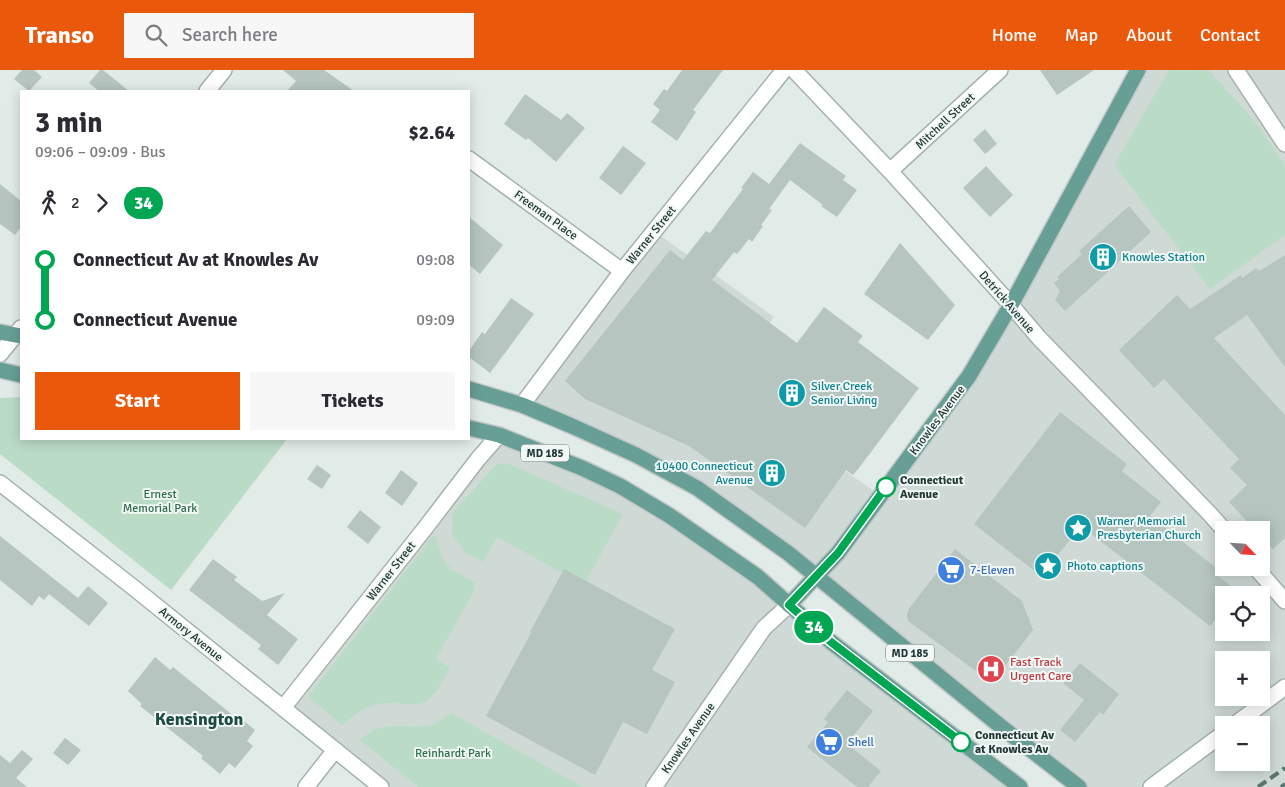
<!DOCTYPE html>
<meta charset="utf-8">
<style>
:root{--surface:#fff;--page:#f7f7f7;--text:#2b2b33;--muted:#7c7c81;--accent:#ea580c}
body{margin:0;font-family:Signika,sans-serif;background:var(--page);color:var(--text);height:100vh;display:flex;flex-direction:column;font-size:19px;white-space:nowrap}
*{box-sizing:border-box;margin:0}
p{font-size:16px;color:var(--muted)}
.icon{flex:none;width:28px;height:28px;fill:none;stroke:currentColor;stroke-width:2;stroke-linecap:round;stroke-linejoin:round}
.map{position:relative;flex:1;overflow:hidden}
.details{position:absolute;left:20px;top:20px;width:450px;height:350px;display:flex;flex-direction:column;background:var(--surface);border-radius:0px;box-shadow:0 2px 12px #0003}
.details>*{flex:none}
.badge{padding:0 10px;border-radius:16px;font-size:18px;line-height:32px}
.needle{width:32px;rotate:115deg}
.fabs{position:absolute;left:1215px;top:451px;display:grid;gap:10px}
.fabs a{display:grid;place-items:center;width:55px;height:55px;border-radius:0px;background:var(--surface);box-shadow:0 2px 12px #0003;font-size:25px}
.map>.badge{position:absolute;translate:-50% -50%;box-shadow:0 0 0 2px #fff}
.legs{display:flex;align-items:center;gap:8px;height:55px;padding:0 15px;font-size:16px}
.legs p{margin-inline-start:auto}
.head{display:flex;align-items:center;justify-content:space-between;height:85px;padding:0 15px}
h1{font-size:28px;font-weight:800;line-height:38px}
.action{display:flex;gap:10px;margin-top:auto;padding:10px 15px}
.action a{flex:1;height:58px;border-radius:0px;background:var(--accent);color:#fff;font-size:20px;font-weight:800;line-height:58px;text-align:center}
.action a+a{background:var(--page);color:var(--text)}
ul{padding:0 15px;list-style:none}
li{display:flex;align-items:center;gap:18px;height:60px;font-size:19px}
li i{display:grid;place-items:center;width:8px;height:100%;margin:0 6px;background:currentColor}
li i::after{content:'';width:12px;height:12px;margin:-6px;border:4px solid;border-radius:50%;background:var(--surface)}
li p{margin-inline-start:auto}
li:first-child i{background:linear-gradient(#0000 50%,currentColor 0)}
li:last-child i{background:linear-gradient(currentColor 50%,#0000 0)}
header{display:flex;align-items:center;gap:30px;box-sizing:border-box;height:70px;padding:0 25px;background:var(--accent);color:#fff}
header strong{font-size:24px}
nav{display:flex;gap:28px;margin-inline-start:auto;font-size:18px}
.search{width:350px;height:45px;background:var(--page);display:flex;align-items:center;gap:12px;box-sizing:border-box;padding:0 18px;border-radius:0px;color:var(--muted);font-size:19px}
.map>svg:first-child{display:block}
.built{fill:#cfdad6;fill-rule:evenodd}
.green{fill:#badbc6}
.building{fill:#b6c5c0}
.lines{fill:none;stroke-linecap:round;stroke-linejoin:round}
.minor-casing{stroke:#a4b2ae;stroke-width:18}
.major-casing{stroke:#c1c8c7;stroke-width:18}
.minor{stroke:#fff;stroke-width:15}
.major{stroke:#679e95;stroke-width:15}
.rail{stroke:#5c7671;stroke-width:4;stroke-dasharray:10 5;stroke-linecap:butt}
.line-1-casing{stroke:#fff;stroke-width:11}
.line-1{stroke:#00a651;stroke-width:8}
.stop-1-dot{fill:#fff;stroke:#00a651;stroke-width:2.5}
.labels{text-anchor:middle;stroke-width:4;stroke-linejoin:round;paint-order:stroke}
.shield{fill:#f1f7f5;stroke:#60736f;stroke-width:1}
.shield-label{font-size:11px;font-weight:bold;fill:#223a36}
.street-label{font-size:12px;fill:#223a36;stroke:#f1f7f5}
.culture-label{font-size:12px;fill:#0d838f;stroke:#f1f7f5;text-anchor:start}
.stop-label{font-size:12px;font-weight:bold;fill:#223a36;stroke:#f1f7f5;text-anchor:start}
.park-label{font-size:12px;fill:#2e6f4d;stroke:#f1f7f5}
.shop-label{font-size:12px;fill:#366cbe;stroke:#f1f7f5;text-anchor:start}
.health-label{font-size:12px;fill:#be3a42;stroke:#f1f7f5;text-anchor:start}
.district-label{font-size:18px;font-weight:bold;fill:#1f4b45;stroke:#f1f7f5}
</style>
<header>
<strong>Transo</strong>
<div class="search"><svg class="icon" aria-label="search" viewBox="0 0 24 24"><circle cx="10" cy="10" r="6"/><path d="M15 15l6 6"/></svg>Search here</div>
<nav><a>Home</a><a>Map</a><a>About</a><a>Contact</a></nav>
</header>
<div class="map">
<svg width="1285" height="717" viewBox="0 0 1285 717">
<rect width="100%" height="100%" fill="#e1ebe7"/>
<g class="built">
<path d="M1138,0H1285V717H1079L697,418L522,335L654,161L774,247L721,315L880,425L969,306ZM1224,460H1261V498H1224ZM1224,525H1261V562H1224ZM1224,590H1261V628H1224ZM1224,655H1261V692H1224Z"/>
<polygon points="499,365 670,446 1020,717 381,717 283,638"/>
</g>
<g class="green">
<polygon points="1169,0 1209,0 1257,54 1285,95 1285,165 1210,219 1114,95"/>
<polygon points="21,327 21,369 287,369 171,520 0,384 0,328"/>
<polygon points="497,394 509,394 623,444 586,511 564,499 562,503 497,467 483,492 465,482 452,464 453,442"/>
<path d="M433,466H436L442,488L452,500L475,513L473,523L436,589L450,598C445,608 434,627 425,632C416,636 395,633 386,633C369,633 354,645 342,655L308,627Z"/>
<polygon points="451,643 583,717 418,717 360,670 374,659 395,656 418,657 433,655"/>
</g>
<g class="building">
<polygon points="22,0 34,0 42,7 29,21 14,9"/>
<polygon points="100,0 103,0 129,21 99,21 89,13"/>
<polygon points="283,0 324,0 354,21 287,21 296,11"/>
<polygon points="682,0 723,0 693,40 696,42 677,71 651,52 660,40 653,34 664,19 667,21"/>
<polygon points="1040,0 1094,0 1057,25"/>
<polygon points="525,24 561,50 567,43 585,58 556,92 528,68 526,70 504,54"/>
<polygon points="985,59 997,74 985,84 973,70"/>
<polygon points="800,73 846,106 843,110 857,120 837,147 821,136 823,135 790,110 769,139 772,140 761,155 763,156 752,172 749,169 737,184 734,182 712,210 797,273 824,237 863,266 858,272 919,318 859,398 853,405 846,400 805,458 689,376 585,329 565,311 670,180 683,190 706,161 710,163 743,119 741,118 753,102 769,114"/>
<polygon points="623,76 646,93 621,125 599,108"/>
<polygon points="986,96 1013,125 990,147 963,118"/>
<polygon points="0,114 21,131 21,157 15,165 0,154"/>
<polygon points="1129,136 1151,162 1065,241 1055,230 1060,221 1054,213 1059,209 1057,207 1082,184 1079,181"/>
<polygon points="469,147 503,175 480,204 469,195"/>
<polygon points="900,173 955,235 928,270 864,224"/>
<polygon points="1285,185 1285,297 1247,245 1214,268 1285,345 1285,468 1273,479 1261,466 1261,460 1255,460 1229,432 1247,415 1230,398 1239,389 1164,309 1154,318 1119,280 1177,225 1190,239 1241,205 1242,208 1256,198 1259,201"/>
<polygon points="511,228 534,244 490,303 469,287 469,281 482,262 485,264"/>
<polygon points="1060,342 1127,394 1122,401 1161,432 1150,446 1220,501 1217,505 1242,525 1224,525 1224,539 1210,556 1081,456 1041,506 974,454"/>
<polygon points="317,395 331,405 322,419 307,409"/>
<polygon points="401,400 418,413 402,436 385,423"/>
<polygon points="360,440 381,457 368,474 347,457"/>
<polygon points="0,466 78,528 88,516 108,533 89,556 49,524 44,530 39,526 32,536 0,510"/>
<polygon points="955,479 1022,531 1033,560 995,609 980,598 977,602 908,551 907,546 908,540"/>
<polygon points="213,489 237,507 234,510 262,531 285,523 267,545 298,569 278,595 258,579 261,575 189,520"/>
<polygon points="564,499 675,559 652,600 675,612 647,664 623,652 595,705 486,646 531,563 530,562"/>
<polygon points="155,587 170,600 173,597 235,647 237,645 255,660 247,671 253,676 235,698 229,693 220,704 201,688 203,686 140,636 142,634 128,621"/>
<polygon points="1080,593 1119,624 1103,645 1100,642 1075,672 1060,660 1084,630 1063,613"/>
<polygon points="847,620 873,641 847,674 881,701 868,717 857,717 807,677 828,652 824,649"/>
<polygon points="65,668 81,680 68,695 53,683"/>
<polygon points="22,680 33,689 16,708 27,717 0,717 0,685 10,693"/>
</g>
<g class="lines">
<g class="minor-casing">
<g id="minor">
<polyline points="794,0 890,101 1011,235 1039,268 1209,443 1224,460"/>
<polyline points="1236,0 1285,74"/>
<polyline points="207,21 224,0"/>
<polyline points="469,89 622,201"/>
<polyline points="890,101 1000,0"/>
<polyline points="0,284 21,258"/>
<polyline points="522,335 622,201 784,0"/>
<polyline points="0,413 134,518 381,717"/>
<polyline points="1256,498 1285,531"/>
<polyline points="283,638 426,457 478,389 499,365"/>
<polyline points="1234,655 1285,617"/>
<polyline points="306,717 335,680"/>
<polyline points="654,717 764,558 789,535"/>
<polyline points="1151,717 1224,663"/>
</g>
</g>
<g class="major-casing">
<g id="major">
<polyline points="0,262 21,266"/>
<polyline points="0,300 21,305"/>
<polyline points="469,319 522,335 572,356 636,385 697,418 788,483 1004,659 1079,717"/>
<polyline points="469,358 499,365 582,398 620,416 670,446 758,507 831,572 1020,717"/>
<polyline points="789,535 838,483 969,306 1011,235 1138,0"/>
</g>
</g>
<use href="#minor" class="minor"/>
<use href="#major" class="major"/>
<g class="rail">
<polyline points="1258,717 1285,698"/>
<polyline points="1281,717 1285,714"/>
</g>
</g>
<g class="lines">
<g class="line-1-casing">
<polyline id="line-1" points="886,417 838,483 789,535 831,572 961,672"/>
</g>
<use href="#line-1" class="line-1"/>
</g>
<defs>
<g id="building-disc" transform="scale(1.4375)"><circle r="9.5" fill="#0f9aa8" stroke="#f1f7f5"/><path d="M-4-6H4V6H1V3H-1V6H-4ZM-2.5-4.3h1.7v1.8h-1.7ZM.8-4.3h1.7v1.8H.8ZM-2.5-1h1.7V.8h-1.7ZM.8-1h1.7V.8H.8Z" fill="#fff"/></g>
<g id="sight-disc" transform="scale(1.4375)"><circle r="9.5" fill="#0f9aa8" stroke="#f1f7f5"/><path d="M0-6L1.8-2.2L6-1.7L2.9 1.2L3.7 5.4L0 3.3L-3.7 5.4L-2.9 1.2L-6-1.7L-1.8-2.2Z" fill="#fff"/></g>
<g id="supermarket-disc" transform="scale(1.4375)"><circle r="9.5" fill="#3f7fe0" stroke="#f1f7f5"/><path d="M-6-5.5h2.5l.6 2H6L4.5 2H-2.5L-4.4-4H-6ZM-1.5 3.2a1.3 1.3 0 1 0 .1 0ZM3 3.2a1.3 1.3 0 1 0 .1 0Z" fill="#fff"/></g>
<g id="hospital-disc" transform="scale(1.4375)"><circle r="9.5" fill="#e0444e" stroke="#f1f7f5"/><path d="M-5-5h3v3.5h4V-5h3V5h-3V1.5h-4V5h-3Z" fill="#fff"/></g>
</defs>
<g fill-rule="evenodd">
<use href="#building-disc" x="1103" y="187"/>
<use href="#building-disc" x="792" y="323"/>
<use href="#building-disc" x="772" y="403"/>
<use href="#sight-disc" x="1078" y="458"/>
<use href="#sight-disc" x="1048" y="496"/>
<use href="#supermarket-disc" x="951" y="500"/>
<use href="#hospital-disc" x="991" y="599"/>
<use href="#supermarket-disc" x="829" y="672"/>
</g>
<g class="stop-1-dot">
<circle cx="886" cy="417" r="9"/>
<circle cx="961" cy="672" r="9"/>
</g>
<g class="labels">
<g class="shield">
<rect x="521" y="374.5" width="48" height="17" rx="4"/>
<rect x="886" y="574.5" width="48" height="17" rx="4"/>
</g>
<g class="shield-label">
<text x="545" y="387">MD 185</text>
<text x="910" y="587">MD 185</text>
</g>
<g class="street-label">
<text transform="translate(945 51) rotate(-43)" y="4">Mitchell Street</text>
<text transform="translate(546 145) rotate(36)" y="4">Freeman Place</text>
<text transform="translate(651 165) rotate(-51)" y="4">Warner Street</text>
<text transform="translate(1007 232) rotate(49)" y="4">Detrick Avenue</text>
<text transform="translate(937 350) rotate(-53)" y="4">Knowles Avenue</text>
<text transform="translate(391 501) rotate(-52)" y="4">Warner Street</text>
<text transform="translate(191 564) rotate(39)" y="4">Armory Avenue</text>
<text transform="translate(688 668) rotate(-55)" y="4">Knowles Avenue</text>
</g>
<g class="culture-label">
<text x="1122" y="191">Knowles Station</text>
<text x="811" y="320">Silver Creek<tspan x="811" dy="14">Senior Living</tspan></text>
<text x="753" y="400" text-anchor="end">10400 Connecticut<tspan x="753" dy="14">Avenue</tspan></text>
<text x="1097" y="455">Warner Memorial<tspan x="1097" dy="14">Presbyterian Church</tspan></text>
<text x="1067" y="500">Photo captions</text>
</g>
<g class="stop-label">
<text x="900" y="414">Connecticut<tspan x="900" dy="14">Avenue</tspan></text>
<text x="975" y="669">Connecticut Av<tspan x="975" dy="14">at Knowles Av</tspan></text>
</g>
<g class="park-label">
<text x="160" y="428">Ernest<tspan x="160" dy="14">Memorial Park</tspan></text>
<text x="453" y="687">Reinhardt Park</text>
</g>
<g class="shop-label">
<text x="970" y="504">7-Eleven</text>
<text x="848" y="676">Shell</text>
</g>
<g class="health-label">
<text x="1010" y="596">Fast Track<tspan x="1010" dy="14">Urgent Care</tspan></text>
</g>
<g class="district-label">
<text x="199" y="655">Kensington</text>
</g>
</g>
</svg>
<div class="fabs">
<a><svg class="needle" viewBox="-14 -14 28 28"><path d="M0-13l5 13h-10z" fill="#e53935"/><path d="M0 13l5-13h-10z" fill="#7c7c81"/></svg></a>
<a><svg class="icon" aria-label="locate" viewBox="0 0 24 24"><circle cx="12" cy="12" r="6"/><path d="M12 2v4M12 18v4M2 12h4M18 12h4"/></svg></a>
<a>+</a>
<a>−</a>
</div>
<b class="badge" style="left:814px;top:557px;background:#00a651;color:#fff">34</b>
<section class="details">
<div class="head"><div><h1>3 min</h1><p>09:06 – 09:09 · Bus</p></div><b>$2.64</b></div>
<div class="legs"><svg class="icon" aria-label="walk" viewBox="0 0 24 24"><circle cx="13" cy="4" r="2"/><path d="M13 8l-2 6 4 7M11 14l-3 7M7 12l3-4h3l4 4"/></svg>2<svg class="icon" aria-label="forward" viewBox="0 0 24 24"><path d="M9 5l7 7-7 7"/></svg><b class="badge" style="background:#00a651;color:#fff">34</b></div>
<ul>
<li><i style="color:#00a651"></i><b>Connecticut Av at Knowles Av</b><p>09:08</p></li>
<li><i style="color:#00a651"></i><b>Connecticut Avenue</b><p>09:09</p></li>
</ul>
<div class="action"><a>Start</a><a>Tickets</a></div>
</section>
</div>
